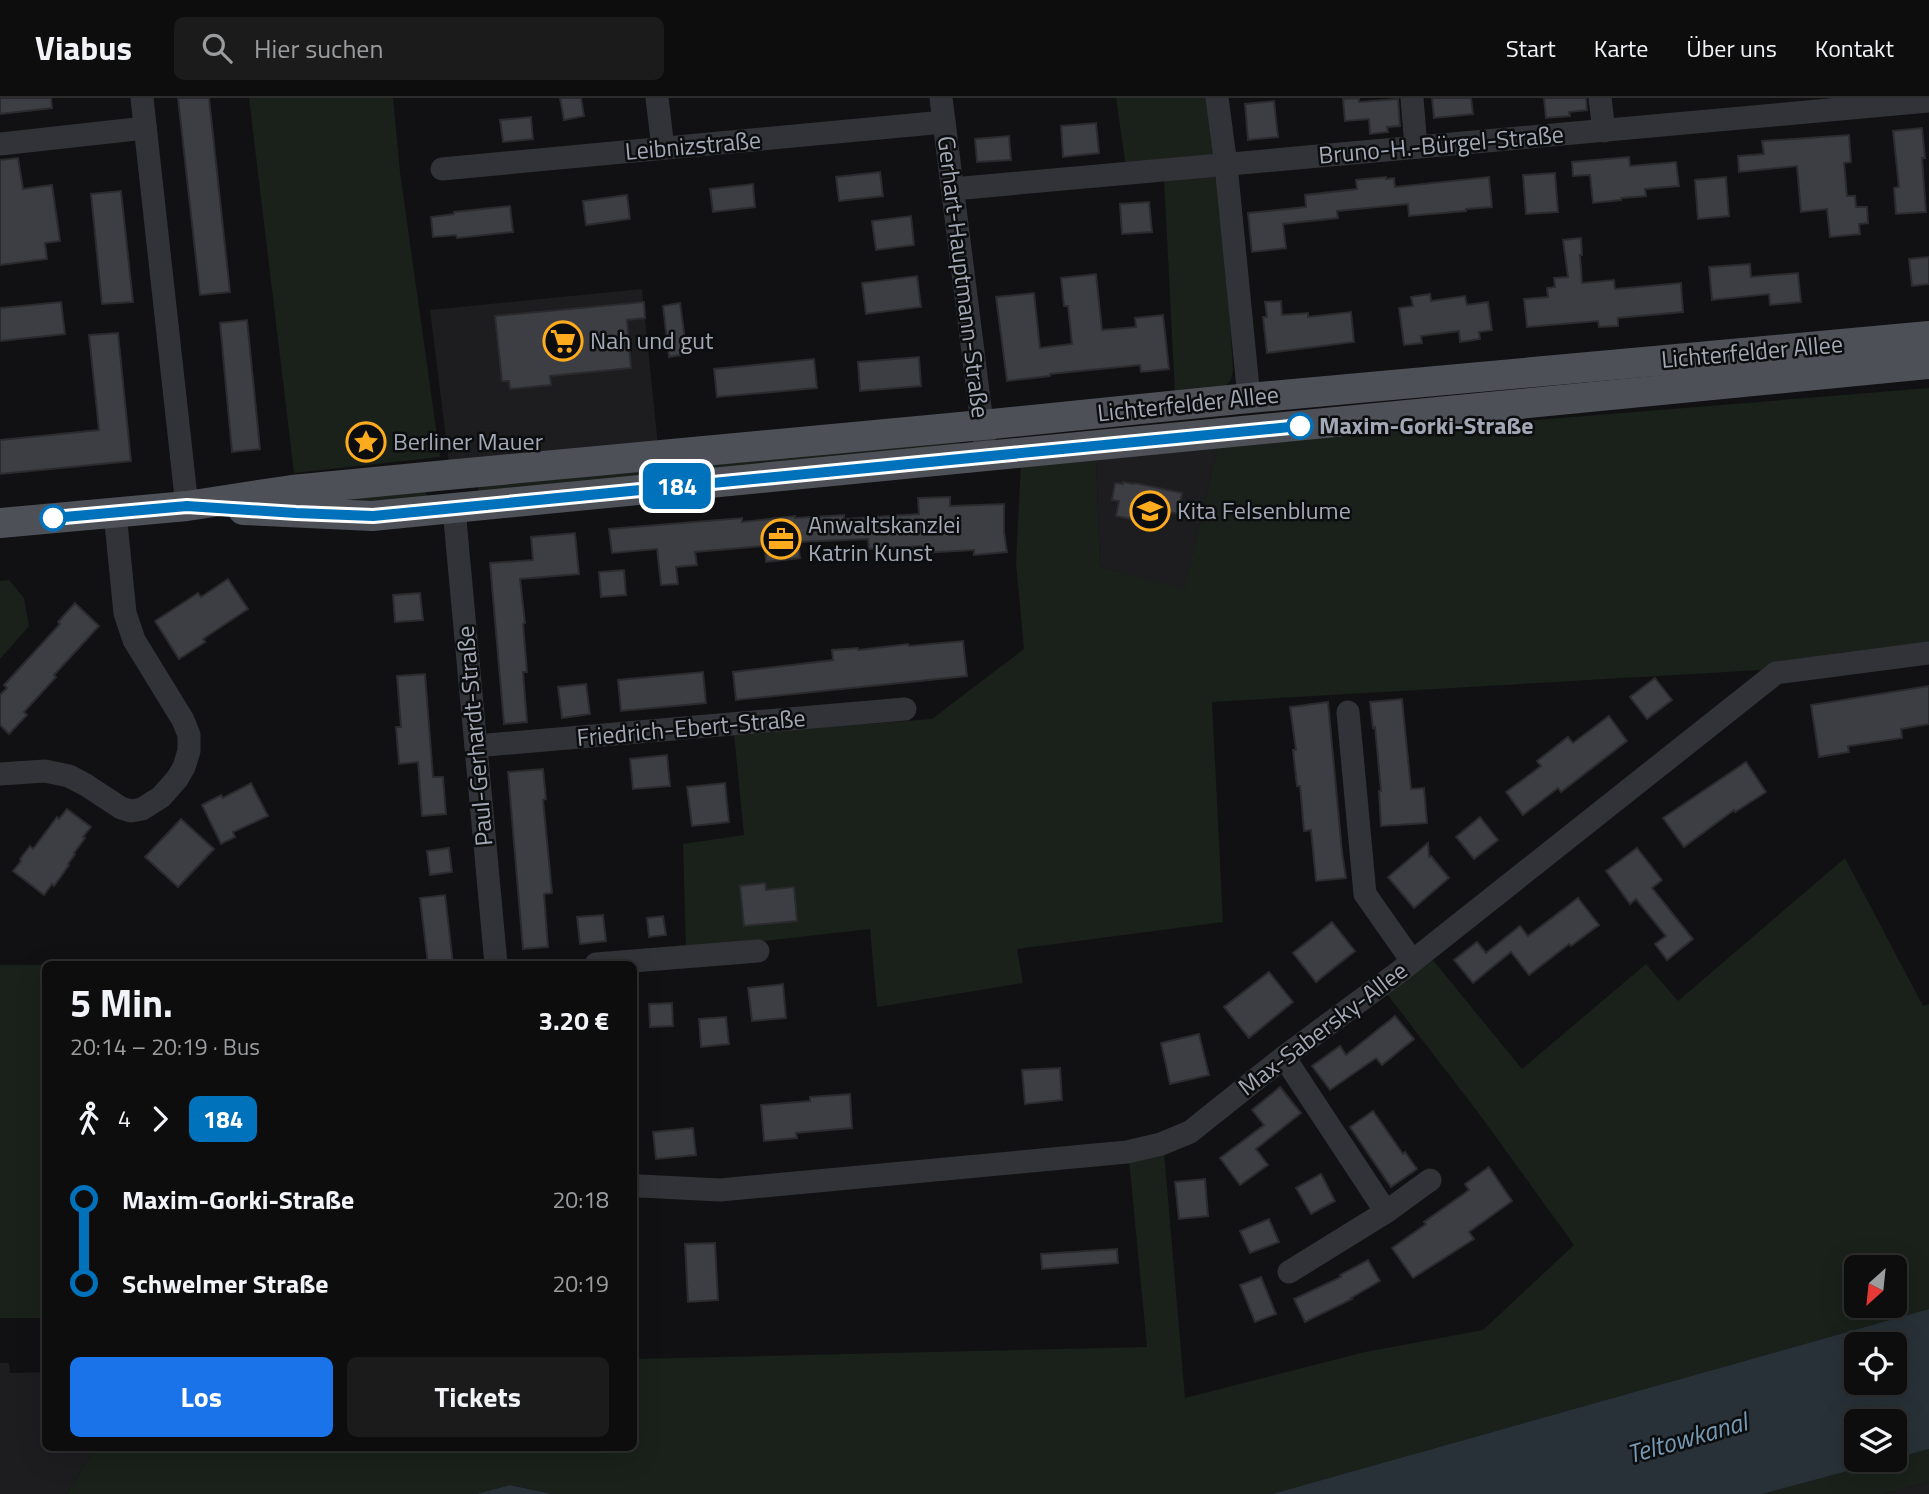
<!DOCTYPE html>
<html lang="de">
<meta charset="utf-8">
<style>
:root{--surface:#0d0d0e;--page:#1b1b1c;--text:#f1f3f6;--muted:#9a9c9e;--line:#2d2d2e;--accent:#1a73e8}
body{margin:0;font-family:"Titillium Web",sans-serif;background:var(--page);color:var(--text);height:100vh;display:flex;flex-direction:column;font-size:26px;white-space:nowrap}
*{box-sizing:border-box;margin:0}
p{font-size:23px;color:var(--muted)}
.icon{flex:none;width:38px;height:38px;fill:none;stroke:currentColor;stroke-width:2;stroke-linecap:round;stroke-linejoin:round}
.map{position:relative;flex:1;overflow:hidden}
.drawer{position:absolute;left:42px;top:863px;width:595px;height:490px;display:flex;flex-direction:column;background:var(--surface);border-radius:10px;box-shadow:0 7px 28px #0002,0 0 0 2px var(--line)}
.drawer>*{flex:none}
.badge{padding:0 14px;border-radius:10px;font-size:24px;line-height:46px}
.needle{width:46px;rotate:207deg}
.fabs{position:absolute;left:1844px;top:1157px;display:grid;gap:14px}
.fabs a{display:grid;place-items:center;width:63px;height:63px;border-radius:10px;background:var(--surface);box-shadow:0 7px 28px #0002,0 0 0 2px var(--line);font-size:35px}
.map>.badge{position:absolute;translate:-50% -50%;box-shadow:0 0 0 4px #fff}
.legs{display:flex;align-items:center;gap:10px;height:77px;padding:0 28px;font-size:23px}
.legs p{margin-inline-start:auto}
.head{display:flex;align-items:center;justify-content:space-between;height:119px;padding:0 28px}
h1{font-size:38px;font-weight:700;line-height:52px}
.cta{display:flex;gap:14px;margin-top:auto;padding:14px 28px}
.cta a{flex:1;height:80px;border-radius:10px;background:var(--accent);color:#fff;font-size:28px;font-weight:700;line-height:80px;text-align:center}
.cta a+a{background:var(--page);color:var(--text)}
ul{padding:0 28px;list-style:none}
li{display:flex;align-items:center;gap:24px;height:84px;font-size:26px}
li i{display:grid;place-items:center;width:10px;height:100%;margin:0 9px;background:currentColor}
li i::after{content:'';width:18px;height:18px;margin:-9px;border:5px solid;border-radius:50%;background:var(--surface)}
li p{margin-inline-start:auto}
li:first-child i{background:linear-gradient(#0000 50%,currentColor 0)}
li:last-child i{background:linear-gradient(currentColor 50%,#0000 0)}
header{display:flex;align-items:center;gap:42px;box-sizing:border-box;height:98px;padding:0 35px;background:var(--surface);border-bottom:2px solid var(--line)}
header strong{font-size:33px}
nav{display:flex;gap:38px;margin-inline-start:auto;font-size:24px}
.search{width:490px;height:63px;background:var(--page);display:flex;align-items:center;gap:18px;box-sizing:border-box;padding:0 24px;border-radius:10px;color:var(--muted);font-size:26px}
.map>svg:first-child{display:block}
.built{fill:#1d1d20}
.green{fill:#19211a;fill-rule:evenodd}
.water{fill:#273137;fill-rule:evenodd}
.building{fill:#3d3e43;stroke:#2b2b2f;stroke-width:2}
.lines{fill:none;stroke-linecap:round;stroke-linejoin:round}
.minor{stroke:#323338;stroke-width:23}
.major{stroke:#4e5058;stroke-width:30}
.line-1-casing{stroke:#fff;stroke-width:16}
.line-1{stroke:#0072bc;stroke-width:10}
.stop-1-dot{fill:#fff;stroke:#0072bc;stroke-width:3.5}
.labels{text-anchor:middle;stroke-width:5;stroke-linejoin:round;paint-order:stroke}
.street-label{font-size:24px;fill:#a2a8b5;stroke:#0c0d0e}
.poi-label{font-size:24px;fill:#a2a8b5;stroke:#0c0d0e;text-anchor:start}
.stop-label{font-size:24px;font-weight:bold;fill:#a2a8b5;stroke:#0c0d0e;text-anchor:start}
.water-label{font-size:26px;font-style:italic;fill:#7698b3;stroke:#0c0d0e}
</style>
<header>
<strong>Viabus</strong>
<div class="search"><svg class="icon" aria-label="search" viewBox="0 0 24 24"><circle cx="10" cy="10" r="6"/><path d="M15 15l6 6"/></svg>Hier suchen</div>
<nav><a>Start</a><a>Karte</a><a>Über uns</a><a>Kontakt</a></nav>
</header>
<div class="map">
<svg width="1929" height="1396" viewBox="0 0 1929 1396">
<rect width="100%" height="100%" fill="#111113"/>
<g class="built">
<polygon points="642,191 658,348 449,365 430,212"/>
<polygon points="1218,348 1184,492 1100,469 1096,358"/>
<polygon points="0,1265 9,1265 10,1275 45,1274 46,1349 96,1349 67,1396 0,1396"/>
<polygon points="1929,1384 1929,1396 1884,1396"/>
</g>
<g class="green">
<polygon points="249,0 393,0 400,74 440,359 294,375"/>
<polygon points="1116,0 1211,0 1218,52 1213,60 1126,69"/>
<polygon points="1209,77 1217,80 1221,86 1233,272 1231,282 1223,291 1175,296 1164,81"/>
<polygon points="1929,290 1929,547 1761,572 1212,604 1223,824 1017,851 1023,885 877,909 870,831 686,852 683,746 744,737 734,636 932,621 1024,551 1016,465 1021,365 1096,358 1100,469 1184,491 1218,348"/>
<polygon points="958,337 960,349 479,398 478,386"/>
<polygon points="424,393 429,399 365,410 315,398"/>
<polygon points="9,482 24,500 29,528 0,561 0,483"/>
<path d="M1845,760L1923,908L1929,906V1211L1272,1396H552L510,1387L476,1396H67L96,1349H634V1261L1147,1249L1129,1062L1164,1054L1185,1300L1365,1254L1483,1232L1574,1147L1480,1017L1384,892L1428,856L1522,971L1646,866L1678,903ZM1857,1169H1895V1208H1857Z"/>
<rect x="0" y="867" width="45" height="353"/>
<polygon points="1929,1351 1929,1384 1884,1396 1762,1396 1889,1362 1895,1362 1895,1360"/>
</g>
<g class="water">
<path d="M1929,1211V1351L1895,1360V1323H1857V1362H1889L1762,1396H1272ZM1857,1246H1895V1284H1857Z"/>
<polygon points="510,1387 552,1396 476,1396"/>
</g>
<g class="building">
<polygon points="0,0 51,0 52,10 0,16"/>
<polygon points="178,0 209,0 230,194 200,197"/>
<polygon points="560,0 581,0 584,18 564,22"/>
<polygon points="1359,0 1359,4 1398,1 1400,28 1387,29 1388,34 1370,36 1369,21 1345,23 1343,1"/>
<polygon points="1432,0 1471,0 1473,16 1434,20"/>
<polygon points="1544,0 1586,0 1587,12 1569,14 1570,18 1546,20"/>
<polygon points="1274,3 1278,39 1248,42 1245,6"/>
<polygon points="531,19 533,41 503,44 500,22"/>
<polygon points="1096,25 1099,55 1063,59 1061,28"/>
<polygon points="1922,30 1925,60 1922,60 1926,114 1896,116 1894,90 1899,89 1893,33"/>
<polygon points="1849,37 1851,64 1844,65 1847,98 1855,98 1856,109 1867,109 1868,125 1859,126 1860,136 1830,139 1827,111 1801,114 1797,68 1739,74 1738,58 1764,56 1762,43"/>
<polygon points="1009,38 1011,62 977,64 975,41"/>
<polygon points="1629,59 1630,68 1676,64 1679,88 1645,91 1646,98 1621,100 1621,102 1593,105 1590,77 1573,78 1572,64"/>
<polygon points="18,60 23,91 52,87 60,143 45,145 47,161 0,167 0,62"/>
<polygon points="880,74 883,98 839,103 836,79"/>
<polygon points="1555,75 1558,114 1526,116 1523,77"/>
<polygon points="1386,79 1386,81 1394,80 1395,89 1489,79 1492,109 1466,111 1466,113 1409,118 1408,106 1337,113 1338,120 1283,126 1286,150 1252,154 1248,115 1306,109 1305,97 1357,91 1356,82"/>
<polygon points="1726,79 1729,118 1698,121 1695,82"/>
<polygon points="753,86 755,109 713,114 710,91"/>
<polygon points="121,93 133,204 102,206 91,96"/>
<polygon points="627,97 630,121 586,127 583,103"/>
<polygon points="1149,104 1152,134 1122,136 1120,106"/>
<polygon points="510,108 513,134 457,140 456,137 433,139 431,119 454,116 454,114"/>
<polygon points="911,118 914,147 876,152 872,123"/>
<polygon points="1581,140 1582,157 1580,157 1582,185 1614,182 1615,191 1681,185 1683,214 1618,220 1618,228 1599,229 1598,223 1527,229 1524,201 1548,199 1547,190 1555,189 1554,180 1568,179 1563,142"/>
<polygon points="1929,159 1929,186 1912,188 1909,161"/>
<polygon points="1750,166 1751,179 1798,175 1801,204 1770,207 1769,196 1712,202 1709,169"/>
<polygon points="1096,176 1102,232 1136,229 1135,220 1163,217 1169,271 1141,274 1140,267 1050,276 1050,278 1007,283 996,199 1034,195 1040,250 1072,246 1068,208 1064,208 1061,180"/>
<polygon points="917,178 921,209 866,216 862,185"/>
<polygon points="1430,196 1431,203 1465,198 1467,207 1488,204 1492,232 1479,234 1480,241 1460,244 1459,233 1421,238 1422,245 1404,247 1399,210 1413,208 1411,199"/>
<polygon points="1281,203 1282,217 1308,215 1308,219 1351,214 1354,244 1267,255 1263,219 1267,219 1265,204"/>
<polygon points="61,204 65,236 0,243 0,210"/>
<polygon points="644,204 645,220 627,222 631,270 550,278 551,287 510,291 509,283 502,283 495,218"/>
<polygon points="680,205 687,256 669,259 663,208"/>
<polygon points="247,222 260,351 232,354 220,225"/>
<polygon points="118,235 131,363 0,376 0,342 99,332 89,237"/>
<polygon points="919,259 921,288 860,293 858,264"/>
<polygon points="814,261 817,290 717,299 714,271"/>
<polygon points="1123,384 1134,386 1135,385 1182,395 1178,416 1165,413 1162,427 1116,418 1119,403 1112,402 1115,385 1123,386"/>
<polygon points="950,399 950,408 1004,406 1004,434 1007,454 974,457 974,452 921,455 921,448 869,451 868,441 798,444 800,460 766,464 765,448 695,454 697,467 676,469 678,486 661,487 657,451 612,455 609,431 742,420 742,424 795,418 795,420 844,417 844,421 919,416 918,400"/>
<polygon points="575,435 579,476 520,481 525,525 523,526 527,574 523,574 527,624 504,626 490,465 533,462 531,439"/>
<polygon points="624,472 626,497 601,499 599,474"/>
<polygon points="228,481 248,511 203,541 205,544 179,561 155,523 198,495 201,499"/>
<polygon points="420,495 423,522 395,524 393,497"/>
<polygon points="75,505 99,528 54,577 56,579 24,614 27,617 9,636 0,627 0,597 7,590 4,587 60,526 58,524"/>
<polygon points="963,543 967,578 736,602 733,574 833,562 832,552 858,550 858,552 908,546 909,548"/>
<polygon points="703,574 706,605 621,613 618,582"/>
<polygon points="425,576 433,679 443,679 446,716 422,718 418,664 399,666 396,629 401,629 397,578"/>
<polygon points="1655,580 1672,602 1647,621 1630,599"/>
<polygon points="586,586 590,616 562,620 558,589"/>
<polygon points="1929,588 1929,626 1901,631 1902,640 1848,648 1849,654 1819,659 1811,607"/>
<polygon points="1402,601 1411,691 1424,690 1427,725 1381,728 1379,693 1381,693 1375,629 1373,630 1370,604"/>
<polygon points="1328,604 1342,754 1346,780 1316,783 1311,732 1304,733 1300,688 1297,688 1293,652 1296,652 1290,609"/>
<polygon points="1609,618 1627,643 1561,694 1558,690 1523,717 1506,694 1541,668 1537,663 1568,639 1573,645"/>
<polygon points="667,657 670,688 633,691 630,661"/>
<polygon points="1746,664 1766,694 1735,714 1734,712 1684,749 1663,720"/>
<polygon points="543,671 546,701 543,702 552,795 544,796 548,849 523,851 508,674"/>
<polygon points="251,685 268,718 233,734 235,739 221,746 202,707 221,697 223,700"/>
<polygon points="725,685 729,724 692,728 687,689"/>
<polygon points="67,711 91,729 83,739 85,740 74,755 75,756 68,766 69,767 54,788 52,786 44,797 13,773 21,763 20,761 30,748 33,751 57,719 59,721"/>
<polygon points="1480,719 1498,742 1474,761 1456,739"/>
<polygon points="181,721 214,751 178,789 145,759"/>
<polygon points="1428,745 1429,759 1431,758 1449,780 1414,810 1388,779"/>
<polygon points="449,750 452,774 430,777 427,753"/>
<polygon points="1637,750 1662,782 1652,790 1693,841 1667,862 1655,846 1666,838 1636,801 1630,806 1606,773"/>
<polygon points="765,785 766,792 794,789 797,823 744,828 740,788"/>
<polygon points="445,797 453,866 428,866 420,800"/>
<polygon points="1578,800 1599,827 1571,848 1569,846 1529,877 1511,854 1473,885 1454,862 1477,844 1486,855 1520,828 1528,838"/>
<polygon points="603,817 606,843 580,846 577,819"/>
<polygon points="663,818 666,837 649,839 647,820"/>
<polygon points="1332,824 1355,853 1316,884 1293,855"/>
<polygon points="1269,874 1293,904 1249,940 1224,909"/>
<polygon points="783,886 786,920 752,923 748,890"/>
<polygon points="672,905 673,928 650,929 649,906"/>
<polygon points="1395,918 1414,941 1382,967 1376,960 1330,992 1312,968 1340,948 1346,957"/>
<polygon points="726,919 729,946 701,949 699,921"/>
<polygon points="1199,936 1209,977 1170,986 1161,945"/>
<polygon points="1060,970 1062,1002 1025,1006 1022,972"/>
<polygon points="1280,989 1301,1015 1256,1051 1268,1067 1240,1087 1220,1060 1264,1027 1252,1012"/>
<polygon points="850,996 852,1030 796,1035 797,1040 764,1043 761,1007 810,1003 810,999"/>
<polygon points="1373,1013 1403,1056 1405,1054 1417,1071 1391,1089 1350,1029"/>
<polygon points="693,1030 696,1057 656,1061 653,1034"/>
<polygon points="1489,1069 1512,1103 1469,1134 1474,1141 1413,1180 1392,1150 1426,1126 1424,1124 1469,1092 1465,1086"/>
<polygon points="1321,1076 1335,1103 1311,1116 1296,1090"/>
<polygon points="1205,1081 1208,1118 1179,1121 1175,1084"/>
<polygon points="1269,1121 1279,1144 1250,1155 1240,1133"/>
<polygon points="715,1145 718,1202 688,1204 685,1146"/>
<polygon points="1117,1151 1118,1165 1042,1171 1041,1156"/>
<polygon points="1368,1162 1380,1183 1351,1200 1352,1201 1305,1224 1294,1201 1341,1179 1340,1177"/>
<polygon points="1261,1179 1276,1216 1255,1224 1240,1187"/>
</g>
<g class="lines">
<g class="minor">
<polyline points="142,0 187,408"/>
<polyline points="657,0 663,50"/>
<polyline points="941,0 984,341"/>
<polyline points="1217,0 1226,67 1249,300"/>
<polyline points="1412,0 1416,49"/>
<polyline points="1600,0 1604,33"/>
<polyline points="0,46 145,30"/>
<polyline points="442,71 944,24"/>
<polyline points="953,91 1929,3"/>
<polyline points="454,411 496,866"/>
<polyline points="1348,614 1365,796 1412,863"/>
<polyline points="476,648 905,611"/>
<polyline points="0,676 45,673 69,678 86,687 121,710 131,713 142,711 161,699 177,681 184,669 189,653 189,637 183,622 134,542 125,515 115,415"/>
<polyline points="596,866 758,853"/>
<polyline points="1284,959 1386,1114 1289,1174"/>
<polyline points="634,1089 640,1088 720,1092 1127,1054 1161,1046 1190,1034 1284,959 1399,874 1776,575 1929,555"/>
<polyline points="1386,1114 1430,1082"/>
</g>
<g class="major">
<polyline points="243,412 372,418 1929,266"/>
<polyline points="0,425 187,408 292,392 447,377 982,327 1249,300 1929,238"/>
</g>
</g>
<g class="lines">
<g class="line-1-casing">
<polyline id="line-1" points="53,420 187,408 296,415 373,418 1300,328"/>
</g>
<use href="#line-1" class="line-1"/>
</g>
<defs>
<g id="supermarket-ring" transform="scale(2.0125)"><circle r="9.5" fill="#0c0d0e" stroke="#feab1e" stroke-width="1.5"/><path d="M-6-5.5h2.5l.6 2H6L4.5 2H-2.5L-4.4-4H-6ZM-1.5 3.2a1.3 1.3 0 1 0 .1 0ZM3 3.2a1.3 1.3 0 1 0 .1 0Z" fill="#feab1e"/></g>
<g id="sight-ring" transform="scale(2.0125)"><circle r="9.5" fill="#0c0d0e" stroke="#feab1e" stroke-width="1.5"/><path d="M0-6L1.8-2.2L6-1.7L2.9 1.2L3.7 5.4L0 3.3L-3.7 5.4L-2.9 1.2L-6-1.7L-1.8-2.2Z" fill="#feab1e"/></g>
<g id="school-ring" transform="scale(2.0125)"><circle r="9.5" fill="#0c0d0e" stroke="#feab1e" stroke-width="1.5"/><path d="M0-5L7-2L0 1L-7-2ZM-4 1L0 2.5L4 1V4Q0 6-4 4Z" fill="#feab1e"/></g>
<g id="office-ring" transform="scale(2.0125)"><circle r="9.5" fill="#0c0d0e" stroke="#feab1e" stroke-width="1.5"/><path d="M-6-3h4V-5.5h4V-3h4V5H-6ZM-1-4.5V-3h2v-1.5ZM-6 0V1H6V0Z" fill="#feab1e"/></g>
</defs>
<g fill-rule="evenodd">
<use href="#supermarket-ring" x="563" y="243"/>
<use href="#sight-ring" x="366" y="344"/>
<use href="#school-ring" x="1150" y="413"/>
<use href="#office-ring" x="781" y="441"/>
</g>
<g class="stop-1-dot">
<circle cx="1300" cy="328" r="12"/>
<circle cx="53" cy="420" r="12"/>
</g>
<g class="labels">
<g class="street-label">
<text transform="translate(1441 47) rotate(-5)" y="8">Bruno-H.-Bürgel-Straße</text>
<text transform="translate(693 48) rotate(-5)" y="8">Leibnizstraße</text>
<text transform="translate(963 179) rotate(83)" y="8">Gerhart-Hauptmann-Straße</text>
<text transform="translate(1752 254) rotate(-5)" y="8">Lichterfelder Allee</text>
<text transform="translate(1188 306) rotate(-6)" y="8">Lichterfelder Allee</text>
<text transform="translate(691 630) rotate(-5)" y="8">Friedrich-Ebert-Straße</text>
<text transform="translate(475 638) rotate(-95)" y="8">Paul-Gerhardt-Straße</text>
<text transform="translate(1323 931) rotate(-37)" y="8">Max-Sabersky-Allee</text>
</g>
<g class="poi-label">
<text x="590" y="251">Nah und gut</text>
<text x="393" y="352">Berliner Mauer</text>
<text x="1177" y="421">Kita Felsenblume</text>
<text x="808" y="435">Anwaltskanzlei<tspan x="808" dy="28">Katrin Kunst</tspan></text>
</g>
<g class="stop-label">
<text x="1319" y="336">Maxim-Gorki-Straße</text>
</g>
<g class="water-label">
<text transform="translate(1687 1340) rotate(-16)" y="9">Teltowkanal</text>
</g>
</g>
</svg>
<div class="fabs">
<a><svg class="needle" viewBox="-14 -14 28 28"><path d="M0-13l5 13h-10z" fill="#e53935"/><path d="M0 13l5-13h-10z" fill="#9a9c9e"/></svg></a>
<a><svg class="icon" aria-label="locate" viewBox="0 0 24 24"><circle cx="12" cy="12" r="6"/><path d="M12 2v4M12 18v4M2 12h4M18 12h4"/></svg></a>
<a><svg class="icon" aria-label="layers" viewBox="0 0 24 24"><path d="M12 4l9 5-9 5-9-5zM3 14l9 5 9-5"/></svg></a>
</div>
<b class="badge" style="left:677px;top:388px;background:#0072bc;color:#fff">184</b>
<section class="drawer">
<div class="head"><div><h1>5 Min.</h1><p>20:14 – 20:19 · Bus</p></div><b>3.20 €</b></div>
<div class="legs"><svg class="icon" aria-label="walk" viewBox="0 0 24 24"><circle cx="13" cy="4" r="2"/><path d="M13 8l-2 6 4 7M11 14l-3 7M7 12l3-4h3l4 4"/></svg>4<svg class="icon" aria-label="forward" viewBox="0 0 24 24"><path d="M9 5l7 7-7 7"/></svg><b class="badge" style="background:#0072bc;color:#fff">184</b></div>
<ul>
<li><i style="color:#0072bc"></i><b>Maxim-Gorki-Straße</b><p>20:18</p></li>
<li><i style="color:#0072bc"></i><b>Schwelmer Straße</b><p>20:19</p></li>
</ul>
<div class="cta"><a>Los</a><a>Tickets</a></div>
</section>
</div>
